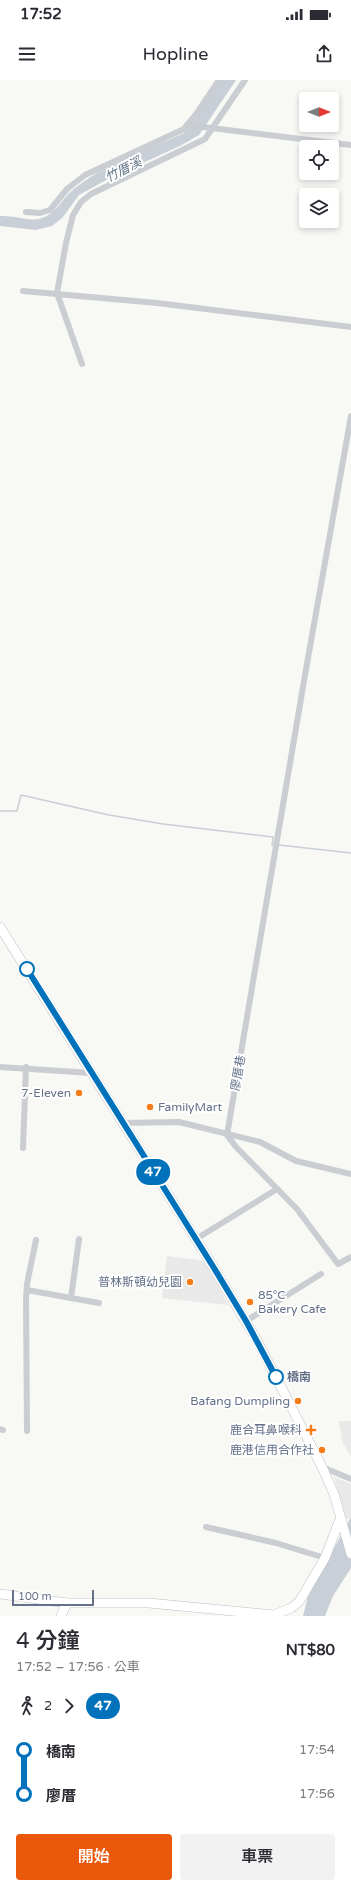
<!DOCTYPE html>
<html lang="zh-TW">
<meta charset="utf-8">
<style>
:root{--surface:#fff;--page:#f2f2f3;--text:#2b2b33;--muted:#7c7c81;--accent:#ea580c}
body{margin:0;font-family:"Varela Round","Noto Sans TC",sans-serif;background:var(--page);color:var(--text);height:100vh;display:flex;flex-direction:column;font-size:15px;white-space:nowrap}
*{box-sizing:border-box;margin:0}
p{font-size:13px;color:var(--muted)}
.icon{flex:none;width:22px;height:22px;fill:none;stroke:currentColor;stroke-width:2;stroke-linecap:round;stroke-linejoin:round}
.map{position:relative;height:1536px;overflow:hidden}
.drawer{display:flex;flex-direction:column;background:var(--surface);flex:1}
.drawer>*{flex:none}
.badge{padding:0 8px;border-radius:13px;font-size:14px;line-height:26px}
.needle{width:26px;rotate:90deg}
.controls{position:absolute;left:299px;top:12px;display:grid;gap:8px}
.controls a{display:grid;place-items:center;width:40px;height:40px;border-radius:4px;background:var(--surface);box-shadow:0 2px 6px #0003;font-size:20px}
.scale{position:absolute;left:12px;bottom:10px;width:82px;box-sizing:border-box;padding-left:4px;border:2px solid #647189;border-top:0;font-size:11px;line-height:14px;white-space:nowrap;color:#647189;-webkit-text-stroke:3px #fff;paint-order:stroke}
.map>.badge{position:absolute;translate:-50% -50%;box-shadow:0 0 0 2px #fff}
.legs{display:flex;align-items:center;gap:6px;height:44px;padding:0 16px;font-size:13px}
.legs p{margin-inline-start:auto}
.headline{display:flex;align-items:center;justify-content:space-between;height:68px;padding:0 16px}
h1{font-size:22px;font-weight:600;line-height:30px}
.cta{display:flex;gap:8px;margin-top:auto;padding:8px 16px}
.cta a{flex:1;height:46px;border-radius:4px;background:var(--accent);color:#fff;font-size:16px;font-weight:600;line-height:46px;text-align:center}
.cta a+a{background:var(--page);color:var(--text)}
ul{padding:0 16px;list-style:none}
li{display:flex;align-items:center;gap:14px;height:44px;font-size:15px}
li i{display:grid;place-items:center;width:6px;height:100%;margin:0 5px;background:currentColor}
li i::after{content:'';width:10px;height:10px;margin:-5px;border:3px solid;border-radius:50%;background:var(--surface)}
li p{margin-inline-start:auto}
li:first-child i{background:linear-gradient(#0000 50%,currentColor 0)}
li:last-child i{background:linear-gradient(currentColor 50%,#0000 0)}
.status{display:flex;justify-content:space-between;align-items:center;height:28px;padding:0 20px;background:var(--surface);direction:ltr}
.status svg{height:11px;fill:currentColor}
header{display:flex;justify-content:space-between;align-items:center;height:52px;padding:0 16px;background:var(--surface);font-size:18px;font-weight:600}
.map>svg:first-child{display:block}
.built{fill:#e8e9e8}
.water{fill:#c8cfd6}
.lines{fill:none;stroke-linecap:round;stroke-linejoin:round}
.stream{stroke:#c8cfd6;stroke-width:1.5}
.secondary-casing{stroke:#bcbfc6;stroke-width:10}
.street{stroke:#cacdd1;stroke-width:6}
.secondary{stroke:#fff;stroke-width:9}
.line-1-casing{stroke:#fff;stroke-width:9}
.line-1{stroke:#0072bc;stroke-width:6}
.stop-1-dot{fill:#fff;stroke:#0072bc;stroke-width:2}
.poi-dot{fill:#f47c19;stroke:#fff;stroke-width:1.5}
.labels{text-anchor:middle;stroke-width:4;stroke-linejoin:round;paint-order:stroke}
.street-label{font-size:12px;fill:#647189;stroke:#fff}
.poi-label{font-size:12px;fill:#647189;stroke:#fff;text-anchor:end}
.stop-label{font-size:12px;font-weight:bold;fill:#647189;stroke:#fff;text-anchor:start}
.water-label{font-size:13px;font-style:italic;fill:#607385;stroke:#fff}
</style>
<div class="status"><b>17:52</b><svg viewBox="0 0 49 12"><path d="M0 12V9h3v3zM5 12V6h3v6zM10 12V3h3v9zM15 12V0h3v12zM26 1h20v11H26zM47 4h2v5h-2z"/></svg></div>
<header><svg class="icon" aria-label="menu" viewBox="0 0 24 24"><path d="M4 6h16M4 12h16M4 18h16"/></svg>Hopline<svg class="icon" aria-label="share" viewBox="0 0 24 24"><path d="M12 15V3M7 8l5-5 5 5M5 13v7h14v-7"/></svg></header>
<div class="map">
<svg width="351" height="1536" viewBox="0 0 351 1536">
<rect width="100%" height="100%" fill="#f8f8f5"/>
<g class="built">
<polygon points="167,1176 206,1181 228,1225 162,1218"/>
<polygon points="339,1341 351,1341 351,1377 342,1361"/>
<polygon points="334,1397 351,1404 351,1436 349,1439 346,1438"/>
</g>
<g class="water">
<path d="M220,0H236L199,55L182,65L108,99L79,115L63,137L52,146L36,150L0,146V136C11,135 31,141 39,139C56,135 62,118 75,108C107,83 147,70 184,53L194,42Z"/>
<polygon points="351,1437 351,1488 333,1516 325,1536 303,1536 308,1516"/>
</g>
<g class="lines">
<g class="stream">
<polyline points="0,731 17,731 21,715 109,735 163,744 273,757 272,765 275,765"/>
<polyline points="279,765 351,773"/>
</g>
<g class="secondary-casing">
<g id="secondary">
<polyline points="0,847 214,1188 259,1264 322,1387 334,1414 351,1474"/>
<polyline points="0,1514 67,1523 149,1523 274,1535 291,1528 299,1522 325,1478 340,1439"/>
<polyline points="61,1536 67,1523"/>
</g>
</g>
<g class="street">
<polyline points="187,45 351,65"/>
<polyline points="26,132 40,133 50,130 67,109 85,95 184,49 197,33 219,0"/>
<polyline points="23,211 157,223 351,247"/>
<polyline points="82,284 57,213 66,163 73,135 81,122 91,114 205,59 245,0"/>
<polyline points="351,336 305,595 227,1055 236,1067 297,1129 338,1184 351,1177"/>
<polyline points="0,987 91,993"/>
<polyline points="122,1043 179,1042 260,1062 296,1081 351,1094"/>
<polyline points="23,1068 26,987"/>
<polyline points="196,1159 277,1109"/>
<polyline points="27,1210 71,1218 79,1159"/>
<polyline points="71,1218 99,1223"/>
<polyline points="246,1241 321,1194"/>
<polyline points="0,1349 3,1350"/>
<polyline points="27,1351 26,1219 27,1204 36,1160"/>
<polyline points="322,1387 351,1399"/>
<polyline points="206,1447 276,1463 325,1478"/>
</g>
<use href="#secondary" class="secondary"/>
</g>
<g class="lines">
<g class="line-1-casing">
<polyline id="line-1" points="27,889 214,1188 246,1241 276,1297"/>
</g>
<use href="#line-1" class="line-1"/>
</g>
<g class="stop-1-dot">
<circle cx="27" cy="889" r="7"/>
<circle cx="276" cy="1297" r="7"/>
</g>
<g class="poi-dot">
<circle cx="79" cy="1013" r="4"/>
<circle cx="150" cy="1027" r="4"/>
<circle cx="190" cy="1202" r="4"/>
<circle cx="250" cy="1222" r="4"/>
<circle cx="298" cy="1321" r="4"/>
<path d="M309 1344h4v4h4v4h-4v4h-4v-4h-4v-4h4z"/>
<circle cx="322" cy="1370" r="4"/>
</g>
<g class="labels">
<g class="street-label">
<text transform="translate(238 993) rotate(-80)" y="4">廖厝巷</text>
</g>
<g class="poi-label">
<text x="71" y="1017">7-Eleven</text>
<text x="158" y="1031" text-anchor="start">FamilyMart</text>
<text x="182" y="1206">普林斯頓幼兒園</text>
<text x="258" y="1219" text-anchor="start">85°C<tspan x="258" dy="14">Bakery Cafe</tspan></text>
<text x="290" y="1325">Bafang Dumpling</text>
<text x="302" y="1354">鹿合耳鼻喉科</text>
<text x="314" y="1374">鹿港信用合作社</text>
</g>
<g class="stop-label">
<text x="287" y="1301">橋南</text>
</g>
<g class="water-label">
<text transform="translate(123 89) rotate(-27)" y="5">竹厝溪</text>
</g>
</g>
</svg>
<div class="controls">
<a><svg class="needle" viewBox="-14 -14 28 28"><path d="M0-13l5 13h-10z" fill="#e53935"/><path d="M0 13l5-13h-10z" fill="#7c7c81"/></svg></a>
<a><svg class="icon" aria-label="locate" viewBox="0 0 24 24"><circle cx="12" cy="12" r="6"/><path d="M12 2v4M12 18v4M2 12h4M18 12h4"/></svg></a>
<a><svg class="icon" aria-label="layers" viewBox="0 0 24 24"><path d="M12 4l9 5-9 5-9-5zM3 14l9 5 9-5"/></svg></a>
</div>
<div class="scale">100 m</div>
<b class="badge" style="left:153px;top:1092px;background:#0072bc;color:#fff">47</b>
</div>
<section class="drawer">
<div class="headline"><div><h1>4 分鐘</h1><p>17:52 – 17:56 · 公車</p></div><b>NT$80</b></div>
<div class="legs"><svg class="icon" aria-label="walk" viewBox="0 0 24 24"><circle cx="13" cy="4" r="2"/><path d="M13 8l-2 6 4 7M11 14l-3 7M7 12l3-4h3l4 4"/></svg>2<svg class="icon" aria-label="forward" viewBox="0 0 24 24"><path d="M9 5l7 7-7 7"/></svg><b class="badge" style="background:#0072bc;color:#fff">47</b></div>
<ul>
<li><i style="color:#0072bc"></i><b>橋南</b><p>17:54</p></li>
<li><i style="color:#0072bc"></i><b>廖厝</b><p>17:56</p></li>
</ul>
<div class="cta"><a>開始</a><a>車票</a></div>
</section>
